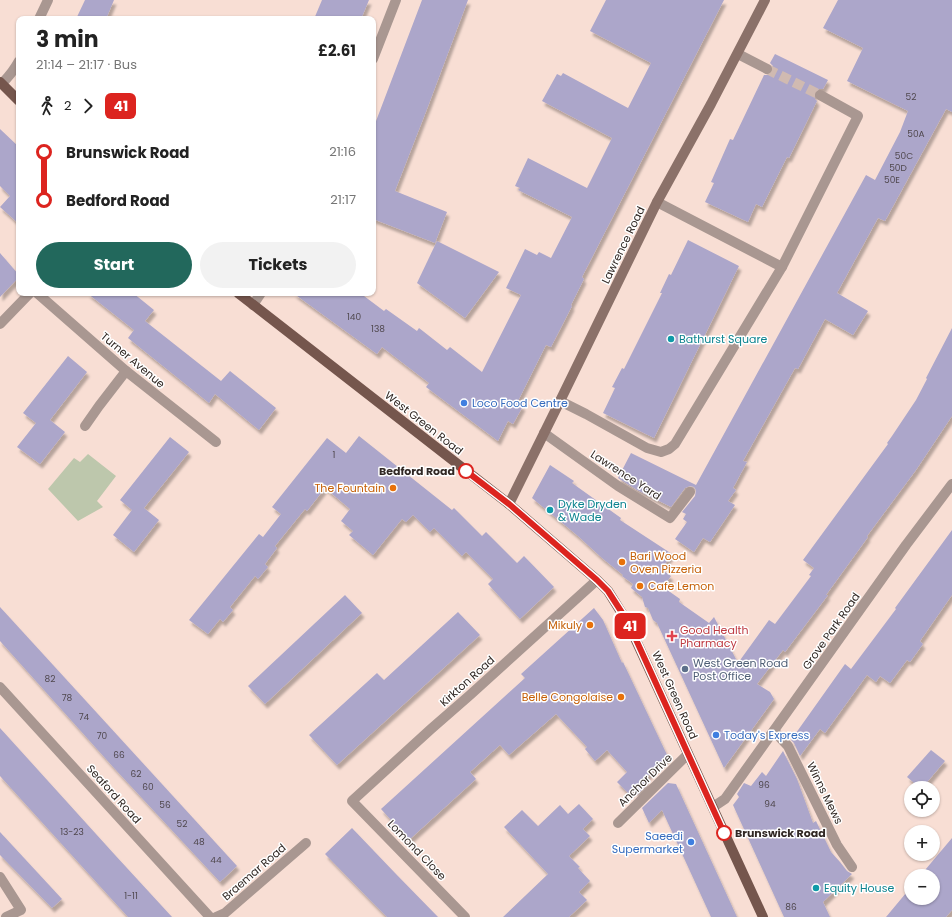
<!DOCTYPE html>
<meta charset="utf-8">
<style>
:root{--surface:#fff;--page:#f2f2f2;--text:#222;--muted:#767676;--accent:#22685c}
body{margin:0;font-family:Poppins,sans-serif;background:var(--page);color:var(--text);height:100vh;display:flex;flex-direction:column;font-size:15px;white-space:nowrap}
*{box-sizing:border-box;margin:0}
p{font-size:13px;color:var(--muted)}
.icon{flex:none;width:22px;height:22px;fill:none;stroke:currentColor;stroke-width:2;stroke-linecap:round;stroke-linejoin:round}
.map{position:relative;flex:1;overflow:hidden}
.drawer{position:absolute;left:16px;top:16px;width:360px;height:280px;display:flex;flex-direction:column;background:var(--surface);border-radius:8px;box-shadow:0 1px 3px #0004}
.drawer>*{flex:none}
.badge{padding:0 8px;border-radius:6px;font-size:14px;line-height:26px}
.fabs{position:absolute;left:904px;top:781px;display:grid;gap:8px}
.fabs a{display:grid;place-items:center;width:36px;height:36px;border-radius:50%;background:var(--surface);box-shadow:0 1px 3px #0004;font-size:20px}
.map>.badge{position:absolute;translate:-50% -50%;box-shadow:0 0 0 2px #fff}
.legs{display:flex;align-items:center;gap:6px;height:44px;padding:0 20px;font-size:13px}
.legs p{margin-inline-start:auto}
.summary{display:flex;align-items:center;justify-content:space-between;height:68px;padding:0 20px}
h1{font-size:22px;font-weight:700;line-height:30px}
.cta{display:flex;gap:8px;margin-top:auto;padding:8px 20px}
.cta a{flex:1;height:46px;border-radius:24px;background:var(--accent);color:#fff;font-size:16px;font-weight:700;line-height:46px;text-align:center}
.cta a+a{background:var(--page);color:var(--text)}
ul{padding:0 20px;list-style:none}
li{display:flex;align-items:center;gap:14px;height:48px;font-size:15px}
li i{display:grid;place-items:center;width:6px;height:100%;margin:0 5px;background:currentColor}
li i::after{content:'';width:10px;height:10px;margin:-5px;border:3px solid;border-radius:50%;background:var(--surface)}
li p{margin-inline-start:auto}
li:first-child i{background:linear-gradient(#0000 50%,currentColor 0)}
li:last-child i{background:linear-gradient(currentColor 50%,#0000 0)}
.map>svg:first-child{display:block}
.green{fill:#bdc7ac}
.building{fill:#aca6ca;filter:url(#shadow)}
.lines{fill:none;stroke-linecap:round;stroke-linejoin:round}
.street-tunnel{stroke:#d0bab1;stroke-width:10;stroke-dasharray:10 5;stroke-linecap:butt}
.street{stroke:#a99791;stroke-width:10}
.secondary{stroke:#8b7169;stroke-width:10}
.primary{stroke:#75564d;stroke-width:10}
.line-1-casing{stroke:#fff;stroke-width:9}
.line-1{stroke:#dc241f;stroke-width:6}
.culture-dot{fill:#0f9aa8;stroke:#fff;stroke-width:1.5}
.shop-dot{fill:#3f7fe0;stroke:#fff;stroke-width:1.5}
.stop-1-dot{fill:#fff;stroke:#dc241f;stroke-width:2}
.food-dot{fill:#e8710a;stroke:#fff;stroke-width:1.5}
.health-dot{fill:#e0444e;stroke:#fff;stroke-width:1.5}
.service-dot{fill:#5c6f8a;stroke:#fff;stroke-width:1.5}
.labels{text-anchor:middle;stroke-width:3;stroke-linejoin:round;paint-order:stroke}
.number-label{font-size:9px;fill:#50484e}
.street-label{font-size:11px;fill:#312824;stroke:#fff}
.culture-label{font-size:11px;fill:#0d838f;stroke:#fff;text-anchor:start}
.shop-label{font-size:11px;fill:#366cbe;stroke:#fff;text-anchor:start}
.stop-label{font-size:11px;font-weight:bold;fill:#312824;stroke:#fff;text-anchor:end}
.food-label{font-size:11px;fill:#c56008;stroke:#fff;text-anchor:end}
.health-label{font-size:11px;fill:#be3a42;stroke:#fff;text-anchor:start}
.service-label{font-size:11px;fill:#4e5e75;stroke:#fff;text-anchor:start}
</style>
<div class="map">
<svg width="952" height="917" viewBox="0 0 952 917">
<defs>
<filter id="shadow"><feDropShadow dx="2.5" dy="4.5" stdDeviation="1" flood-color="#0004"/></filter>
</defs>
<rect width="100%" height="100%" fill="#f8ded4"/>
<polygon class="green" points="88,454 116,476 97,501 103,507 78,521 48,489 74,458 80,462"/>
<g class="building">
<polygon points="85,0 114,0 106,19 76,19"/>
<polygon points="322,0 369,0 361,19 314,19"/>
<polygon points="422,0 468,0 427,109 395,191 447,212 435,243 373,219 373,129"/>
<polygon points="606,0 724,0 582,277 584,279 571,305 572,306 551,347 546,345 517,403 523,406 513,424 508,421 498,441 426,387 429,383 382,347 377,354 293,293 360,293 384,311 386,309 417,331 419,328 447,350 450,347 482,372 521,295 506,288 525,249 537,255 539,252 551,258 572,217 518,190 520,188 515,186 528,158 587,188 612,138 542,101 557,74 561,76 563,73 628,108 651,63 590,31"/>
<polygon points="838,0 952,0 952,112 946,109 885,221 878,218 837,293 868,311 853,335 825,319 798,369 795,368 743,461 747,462 733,488 736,490 728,501 735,505 710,542 703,538 694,552 675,539 687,522 683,519 686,514 682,512 695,496 696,490 694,487 690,486 685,488 671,507 637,490 618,478 631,453 696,485 866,175 875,180 900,132 908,111 847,81 863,48 823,28"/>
<polygon points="775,54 828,80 823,89 819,89 815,92 814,96 815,99 817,101 789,158 787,157 762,207 756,204 748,222 705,202 714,183 711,182 730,139 733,140 764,75 770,75 773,72 773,66 770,63"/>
<polygon points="0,129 19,147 19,224 0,207 10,196 0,186"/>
<polygon points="688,240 739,266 654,438 603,413 615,388 612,387 622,368 624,369 662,293 660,293 669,274 671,275"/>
<polygon points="437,241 499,272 465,318 417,283"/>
<polygon points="0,253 19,275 19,277 0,297"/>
<polygon points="87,293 133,293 154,310 145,321 221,381 230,371 276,408 259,430 215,394 209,403 128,338 134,330"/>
<polygon points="952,328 952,416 916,470 867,536 868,537 826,595 828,595 785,652 783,650 757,684 770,692 774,699 724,768 657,623 653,620 648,608 645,607 642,597 631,588 633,584 622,576 623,575 602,558 578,536 532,498 550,465 574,481 572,483 621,518 620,520 672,554 661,569 671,576 663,587 680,599 679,602 709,623 714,617 738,663 769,620 775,624 811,576 809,575 814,568 803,560 888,444 887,443 892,436 916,400 927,379 926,378"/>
<polygon points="68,356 87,372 50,420 65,432 40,464 17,447 36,423 23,413"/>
<polygon points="359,436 452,510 454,508 482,536 486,532 517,563 524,556 554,587 520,619 488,584 493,579 466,552 462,556 434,528 430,532 413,515 406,522 402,519 373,555 349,535 353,531 341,521 350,509 325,488 307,511 305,509 275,546 277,548 265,564 268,567 258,579 255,576 230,607 233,610 223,622 220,619 208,634 189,620 259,534 263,537 281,514 272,507 327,438 346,453"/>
<polygon points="170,437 189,452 144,508 159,520 134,552 113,535 132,510 120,500"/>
<polygon points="952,530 952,595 920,641 923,644 910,662 907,660 890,683 880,676 876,682 867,675 825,733 820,729 800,756 794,743 791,740 845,664 851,669 896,609 895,608"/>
<polygon points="345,595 362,613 265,704 248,686"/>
<polygon points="0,607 237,866 220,882 114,768 0,641"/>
<polygon points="594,608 603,620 622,663 623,662 668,757 643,780 651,781 637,795 634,789 629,794 617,782 627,772 607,750 595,761 585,749 587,747 556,714 509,755 500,745 470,772 476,779 409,840 381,809 525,678 521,674"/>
<polygon points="458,612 480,635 337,765 309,735 377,673 384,680"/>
<polygon points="0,728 115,855 172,917 128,917 88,873 0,776"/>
<polygon points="931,750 945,761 922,788 920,788 907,777"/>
<polygon points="783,751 797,779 813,823 816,821 831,852 840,862 847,871 852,874 823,902 830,917 784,917 733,805 739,797 737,794 744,783 751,786 762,772 766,776"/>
<polygon points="668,783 676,784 737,917 711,917 662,810 649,823 642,808"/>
<polygon points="579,804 593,819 583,829 590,836 569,856 580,867 578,868 590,881 579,892 587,900 569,917 503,917 548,874 504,827 522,810 538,826 560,805 568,814"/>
<polygon points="352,828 395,873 438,917 387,917 369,899 325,854"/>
<polygon points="0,832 62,899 52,908 0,855"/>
<polygon points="952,838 952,910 946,917 886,917 911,887 911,898 933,898 933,876 920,876"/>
</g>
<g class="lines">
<polyline class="street-tunnel" points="767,69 820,95"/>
<g class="street">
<polyline points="39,19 48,0"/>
<polyline points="738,54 767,69"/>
<polyline points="373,59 396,0"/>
<path d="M1,84C9,77 14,70 19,61"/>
<polyline points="657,202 782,267 858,116 820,95"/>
<polyline points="37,293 126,371 216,442"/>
<polyline points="253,305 261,293"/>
<polyline points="0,324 30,293"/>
<polyline points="560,401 586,414 647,448 661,452 669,449 675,444 782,267"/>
<polyline points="85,426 99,406 126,371"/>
<polyline points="544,433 618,486 670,518 690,492"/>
<polyline points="0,687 210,917"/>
<polyline points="774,731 788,746 837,845 852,867"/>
<polyline points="713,807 725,799 906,545 952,484"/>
<polyline points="618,823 688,754"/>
<polyline points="0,877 21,910 6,917"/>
<polyline points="216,917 225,913 306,843"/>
<polyline points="465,917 352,801 431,729 470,695 597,580"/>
</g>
<polyline class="secondary" points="509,504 560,401 657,202 711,104 765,0"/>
<g class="primary">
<polyline points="0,82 19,101"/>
<polyline points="238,293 509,504 597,580 608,591 628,623 763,917"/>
</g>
</g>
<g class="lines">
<g class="line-1-casing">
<polyline id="line-1" points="466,471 509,504 597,580 608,591 628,622 724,833"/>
</g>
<use href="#line-1" class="line-1"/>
</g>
<g class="culture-dot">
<circle cx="671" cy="339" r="4"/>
<circle cx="550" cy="510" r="4"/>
<circle cx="816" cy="888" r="4"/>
</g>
<g class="shop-dot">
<circle cx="464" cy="403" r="4"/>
<circle cx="716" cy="735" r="4"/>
<circle cx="691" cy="842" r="4"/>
</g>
<g class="stop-1-dot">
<circle cx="466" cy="471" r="7"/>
<circle cx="724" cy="833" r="7"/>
</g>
<g class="food-dot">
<circle cx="393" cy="488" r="4"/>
<circle cx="622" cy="562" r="4"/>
<circle cx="640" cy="586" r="4"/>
<circle cx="590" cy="625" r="4"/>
<circle cx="621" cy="697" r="4"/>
</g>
<path class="health-dot" d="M670 630h4v4h4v4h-4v4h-4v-4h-4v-4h4z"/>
<circle class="service-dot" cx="685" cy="669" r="4"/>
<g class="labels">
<g class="number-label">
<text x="911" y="100">52</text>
<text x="916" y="137">50A</text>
<text x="904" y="159">50C</text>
<text x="898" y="171">50D</text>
<text x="892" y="183">50E</text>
<text x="354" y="320">140</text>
<text x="378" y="332">138</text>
<text x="334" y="458">1</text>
<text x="50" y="682">82</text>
<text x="67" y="701">78</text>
<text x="84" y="720">74</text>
<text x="102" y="739">70</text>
<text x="119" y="758">66</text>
<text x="136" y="777">62</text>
<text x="764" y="788">96</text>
<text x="148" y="790">60</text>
<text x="770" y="807">94</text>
<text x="165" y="808">56</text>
<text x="182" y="827">52</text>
<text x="72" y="835">13-23</text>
<text x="199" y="845">48</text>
<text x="216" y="863">44</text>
<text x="131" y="899">1-11</text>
<text x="791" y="910">86</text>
</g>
<g class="street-label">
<text transform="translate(623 245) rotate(-64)" y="4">Lawrence Road</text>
<text transform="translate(133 360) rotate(40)" y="4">Turner Avenue</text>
<text transform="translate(424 423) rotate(38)" y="4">West Green Road</text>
<text transform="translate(626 475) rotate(33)" y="4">Lawrence Yard</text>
<text transform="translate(831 631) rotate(-55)" y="4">Grove Park Road</text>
<text transform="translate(467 681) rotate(-42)" y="4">Kirkton Road</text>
<text transform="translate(675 695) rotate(66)" y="4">West Green Road</text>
<text transform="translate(645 780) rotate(-44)" y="4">Anchor Drive</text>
<text transform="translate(825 793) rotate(64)" y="4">Winns Mews</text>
<text transform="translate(114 794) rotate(48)" y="4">Seaford Road</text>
<text transform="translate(417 850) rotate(46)" y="4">Lomond Close</text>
<text transform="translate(254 872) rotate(-41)" y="4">Braemar Road</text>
</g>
<g class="culture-label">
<text x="679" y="343">Bathurst Square</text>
<text x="558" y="508">Dyke Dryden<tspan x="558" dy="13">&amp; Wade</tspan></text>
<text x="824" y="892">Equity House</text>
</g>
<g class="shop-label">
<text x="472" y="407">Loco Food Centre</text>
<text x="724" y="739">Today's Express</text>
<text x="683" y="840" text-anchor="end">Saeedi<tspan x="683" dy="13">Supermarket</tspan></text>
</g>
<g class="stop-label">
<text x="455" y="475">Bedford Road</text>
<text x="735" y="837" text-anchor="start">Brunswick Road</text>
</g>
<g class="food-label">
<text x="385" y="492">The Fountain</text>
<text x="630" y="560" text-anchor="start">Bari Wood<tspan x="630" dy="13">Oven Pizzeria</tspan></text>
<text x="648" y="590" text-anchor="start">Cafe Lemon</text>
<text x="582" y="629">Mikuly</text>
<text x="613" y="701">Belle Congolaise</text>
</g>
<g class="health-label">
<text x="680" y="634">Good Health<tspan x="680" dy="13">Pharmacy</tspan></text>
</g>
<g class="service-label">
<text x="693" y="667">West Green Road<tspan x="693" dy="13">Post Office</tspan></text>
</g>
</g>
</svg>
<div class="fabs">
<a><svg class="icon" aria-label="locate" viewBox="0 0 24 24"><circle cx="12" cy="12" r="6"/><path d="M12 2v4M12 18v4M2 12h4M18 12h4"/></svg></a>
<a>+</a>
<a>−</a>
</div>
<b class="badge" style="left:630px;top:626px;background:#dc241f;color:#fff">41</b>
<section class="drawer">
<div class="summary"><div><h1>3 min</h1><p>21:14 – 21:17 · Bus</p></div><b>£2.61</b></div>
<div class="legs"><svg class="icon" aria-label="walk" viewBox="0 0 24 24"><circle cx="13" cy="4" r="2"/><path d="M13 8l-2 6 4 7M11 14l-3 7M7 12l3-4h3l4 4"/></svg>2<svg class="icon" aria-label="forward" viewBox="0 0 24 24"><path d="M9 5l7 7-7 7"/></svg><b class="badge" style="background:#dc241f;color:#fff">41</b></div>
<ul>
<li><i style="color:#dc241f"></i><b>Brunswick Road</b><p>21:16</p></li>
<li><i style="color:#dc241f"></i><b>Bedford Road</b><p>21:17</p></li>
</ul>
<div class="cta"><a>Start</a><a>Tickets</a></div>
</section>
</div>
